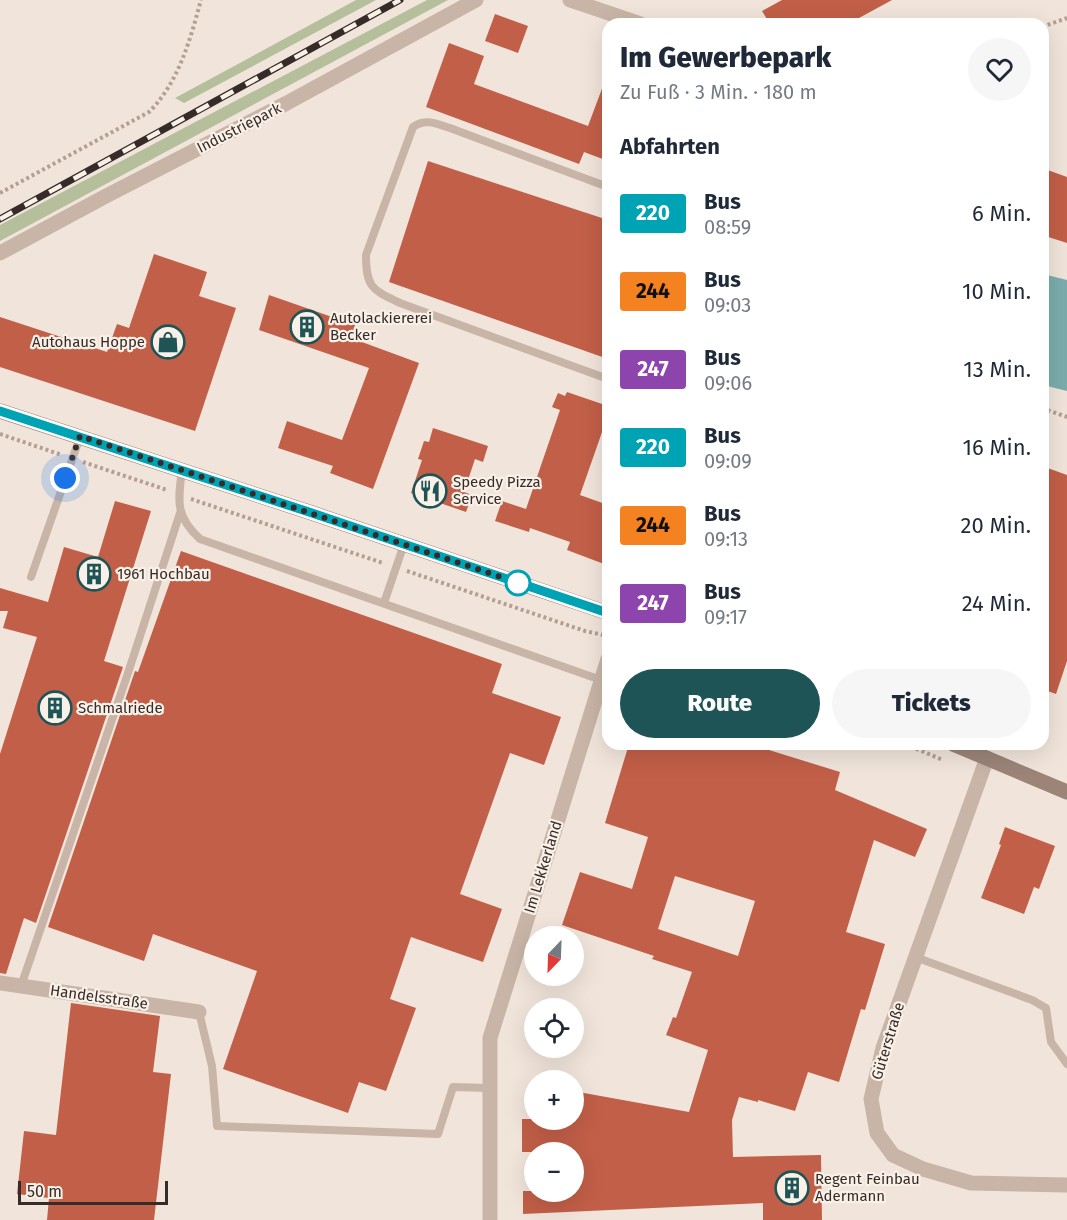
<!DOCTYPE html>
<html lang="de">
<meta charset="utf-8">
<style>
:root{--surface:#fff;--page:#f6f6f7;--text:#1f2937;--muted:#747a83;--accent:#1e5455}
body{margin:0;font-family:"Fira Sans",sans-serif;background:var(--page);color:var(--text);height:100vh;display:flex;flex-direction:column;font-size:22px;white-space:nowrap}
*{box-sizing:border-box;margin:0}
p{font-size:20px;color:var(--muted)}
.icon{flex:none;width:33px;height:33px;fill:none;stroke:currentColor;stroke-width:2;stroke-linecap:round;stroke-linejoin:round}
.map{position:relative;flex:1;overflow:hidden}
.drawer{position:absolute;left:602px;top:18px;width:447px;height:732px;display:flex;flex-direction:column;background:var(--surface);border-radius:18px;box-shadow:0 6px 24px #0002}
.drawer>*{flex:none}
.badge{padding:0 12px;border-radius:4px;font-size:21px;line-height:39px}
.needle{width:39px;rotate:203deg}
.buttons{position:absolute;left:524px;top:926px;display:grid;gap:12px}
.buttons a{display:grid;place-items:center;width:60px;height:60px;border-radius:50%;background:var(--surface);box-shadow:0 6px 24px #0002;font-size:30px}
.scale{position:absolute;left:18px;bottom:15px;width:150px;box-sizing:border-box;padding-left:6px;border:3px solid #352b28;border-top:0;font-size:16px;line-height:21px;white-space:nowrap;color:#352b28;-webkit-text-stroke:4px #f9f0e7;paint-order:stroke}
.you{position:absolute;width:30px;height:30px;margin:-15px;border:4px solid #fff;border-radius:50%;background:#1a73e8;box-shadow:0 0 0 9px #1a73e833}
.map>.badge{position:absolute;translate:-50% -50%;box-shadow:0 0 0 3px #fff}
h2{padding:0 18px;font-size:22px;line-height:54px}
.round{display:grid;place-items:center;flex:none;width:63px;height:63px;border-radius:32px;background:var(--page)}
.summary{display:flex;align-items:center;justify-content:space-between;height:102px;padding:0 18px}
h1{font-size:28px;font-weight:800;line-height:45px}
.primary-button{display:flex;gap:12px;margin-top:auto;padding:12px 18px}
.primary-button a{flex:1;height:69px;border-radius:36px;background:var(--accent);color:#fff;font-size:24px;font-weight:800;line-height:69px;text-align:center}
.primary-button a+a{background:var(--page);color:var(--text)}
ul{padding:0;list-style:none}
li{display:flex;align-items:center;gap:18px;height:78px;padding:0 18px}
li div{flex:1}
li b{display:block;font-size:22px}
li em{font-style:normal}
li .badge{min-width:66px;font-weight:700;text-align:center}
.map>svg:first-child{display:block}
.green{fill:#b5bf9b}
.water{fill:#7badac}
.building{fill:#c25f48;fill-rule:evenodd}
.lines{fill:none;stroke-linecap:round;stroke-linejoin:round}
.path{stroke:#b49f92;stroke-width:4;stroke-dasharray:3 3;stroke-linecap:butt}
.lane{stroke:#c8b5a7;stroke-width:8}
.street{stroke:#c8b5a7;stroke-width:15}
.secondary{stroke:#9c8479;stroke-width:15}
.rail-casing{stroke:#352b28;stroke-width:7}
.rail{stroke:#f9f0e7;stroke-width:4.5;stroke-dasharray:14;stroke-linecap:butt}
.line-casing{stroke:#fff;stroke-width:14}
.line{stroke:#00a3b4;stroke-width:9}
.walk{stroke:#352b28;stroke-width:6;stroke-dasharray:0 10.8}
.stop-dot{fill:#fff;stroke:#00a3b4;stroke-width:3}
.labels{text-anchor:middle;stroke-width:4.5;stroke-linejoin:round;paint-order:stroke}
.street-label{font-size:15px;fill:#352b28;stroke:#f9f0e7}
.poi-label{font-size:15px;fill:#352b28;stroke:#f9f0e7;text-anchor:start}
</style>
<div class="map">
<svg width="1067" height="1220" viewBox="0 0 1067 1220">
<rect width="100%" height="100%" fill="#f1e5db"/>
<g class="green">
<polygon points="356,0 376,0 184,103 175,98"/>
<polygon points="427,0 448,0 0,241 0,225"/>
</g>
<polygon class="water" points="1043,274 1067,280 1067,391 1043,385"/>
<g class="building">
<polygon points="782,0 892,0 848,24 770,24 762,11"/>
<polygon points="495,14 528,26 518,53 485,41"/>
<polygon points="449,43 484,56 474,84 588,126 606,78 608,79 608,161 584,152 579,164 426,107"/>
<polygon points="428,161 608,220 608,359 389,282"/>
<polygon points="1042,168 1067,177 1067,243 1042,235"/>
<polygon points="154,254 207,272 199,296 236,308 195,431 0,367 0,317 107,352 117,324 129,328"/>
<polygon points="269,295 355,325 351,338 419,363 373,489 330,473 333,466 278,448 287,421 342,440 369,368 259,330"/>
<polygon points="567,392 608,406 608,415 580,495 608,505 608,555 604,564 567,550 570,542 530,528 529,532 495,521 502,501 526,509 560,410 552,407 558,393 565,396"/>
<polygon points="433,428 488,446 483,462 475,459 464,492 472,495 466,512 411,493 422,460 418,459 424,441 429,442"/>
<polygon points="1042,466 1067,475 1067,661 1056,694 1042,689"/>
<polygon points="115,501 151,511 104,661 123,667 36,923 24,918 6,974 0,973 0,754 37,637 3,628 8,611 0,611 0,588 48,602 64,547 98,557"/>
<polygon points="181,551 502,664 492,693 561,717 544,765 510,753 460,894 502,909 483,962 411,937 390,999 416,1008 386,1091 359,1082 348,1113 223,1069 257,971 153,934 144,961 48,927 135,671 138,672"/>
<path d="M629,744H771L769,750L840,772L835,790L927,829L915,857L874,840L846,932L885,944L865,1010L861,1009L839,1082L808,1072L795,1111L758,1100V1102L739,1097L732,1120L733,1157L821,1155L822,1220H763V1203L523,1214V1191H573V1152H522V1119H573V1091L689,1112L708,1050L666,1035L673,1017L676,1018L692,972L652,959L654,956L562,925L580,872L632,889L648,837L605,823ZM675,876L755,901L738,956L658,929Z"/>
<polygon points="1005,827 1055,846 1039,889 1034,887 1024,914 981,898 1001,845 999,844"/>
<polygon points="71,1003 160,1016 153,1072 171,1074 154,1220 47,1220 49,1198 17,1194 24,1131 56,1135"/>
</g>
<g class="lines">
<g class="path">
<polyline points="1042,27 1067,18"/>
<path d="M0,193L149,112C179,82 190,40 201,0"/>
<polyline points="1042,408 1067,417"/>
<polyline points="0,434 62,455"/>
<polyline points="83,462 167,490"/>
<polyline points="191,499 383,563"/>
<polyline points="407,571 585,631 608,636"/>
<polyline points="905,744 943,760"/>
</g>
<g class="lane">
<path d="M608,187L450,128C437,124 426,118 413,127L366,255C366,287 372,290 400,303L608,379"/>
<path d="M182,470C178,501 175,516 200,539L601,680"/>
<polyline points="31,577 80,437"/>
<polyline points="384,603 404,544"/>
<polyline points="915,957 1032,1000 1046,1008 1051,1042 1067,1064"/>
<polyline points="21,986 129,670 180,513"/>
<polyline points="199,1012 212,1066 217,1126 438,1134 453,1087 490,1088"/>
</g>
<g class="street">
<polyline points="570,0 641,24"/>
<polyline points="0,253 106,196 285,104 476,0"/>
<polyline points="987,758 883,1048 871,1099 877,1133 893,1155 923,1169 971,1183 1067,1185"/>
<polyline points="0,983 199,1012"/>
<polyline points="490,1220 490,1038 608,659"/>
</g>
<g class="secondary">
<polyline points="0,411 312,513 608,613"/>
<polyline points="953,744 1067,792"/>
</g>
<g class="rail-casing">
<polyline id="rail" points="0,219 400,0"/>
</g>
<use href="#rail" class="rail"/>
</g>
<g class="lines">
<g class="line-casing">
<polyline id="line" points="0,411 312,513 608,613"/>
</g>
<use href="#line" class="line"/>
<polyline class="walk" points="65,478 80,436 528,586 518,583"/>
</g>
<defs>
<g id="building-ring" transform="scale(1.725)"><circle r="9.5" fill="#f9f0e7" stroke="#1e5455" stroke-width="1.5"/><path d="M-4-6H4V6H1V3H-1V6H-4ZM-2.5-4.3h1.7v1.8h-1.7ZM.8-4.3h1.7v1.8H.8ZM-2.5-1h1.7V.8h-1.7ZM.8-1h1.7V.8H.8Z" fill="#1e5455"/></g>
<g id="shop-ring" transform="scale(1.725)"><circle r="9.5" fill="#f9f0e7" stroke="#1e5455" stroke-width="1.5"/><path d="M-5-2.5h2.3a2.7 3.5 0 0 1 5.4 0H5L5.5 6h-11ZM-1.5-2.5h3a1.5 2.3 0 0 0-3 0Z" fill="#1e5455"/></g>
<g id="restaurant-ring" transform="scale(1.725)"><circle r="9.5" fill="#f9f0e7" stroke="#1e5455" stroke-width="1.5"/><path d="M-5-6h1v4h1v-4h1v4h1v-4h1v5L-1.5 .5V6h-2V.5L-5-1ZM5-6V6H3V1.5H1.5Q1.5-4 5-6Z" fill="#1e5455"/></g>
</defs>
<g fill-rule="evenodd">
<use href="#building-ring" x="307" y="327"/>
<use href="#shop-ring" x="168" y="342"/>
<use href="#restaurant-ring" x="430" y="491"/>
<use href="#building-ring" x="94" y="574"/>
<use href="#building-ring" x="55" y="708"/>
<use href="#building-ring" x="792" y="1188"/>
</g>
<circle class="stop-dot" cx="518" cy="583" r="12"/>
<g class="labels">
<g class="street-label">
<text transform="translate(239 128) rotate(-27)" y="5">Industriepark</text>
<text transform="translate(543 867) rotate(-73)" y="5">Im Lekkerland</text>
<text transform="translate(99 997) rotate(8)" y="5">Handelsstraße</text>
<text transform="translate(888 1041) rotate(-73)" y="5">Güterstraße</text>
</g>
<g class="poi-label">
<text x="330" y="323">Autolackiererei<tspan x="330" dy="17">Becker</tspan></text>
<text x="145" y="347" text-anchor="end">Autohaus Hoppe</text>
<text x="453" y="487">Speedy Pizza<tspan x="453" dy="17">Service</tspan></text>
<text x="117" y="579">1961 Hochbau</text>
<text x="78" y="713">Schmalriede</text>
<text x="815" y="1184">Regent Feinbau<tspan x="815" dy="17">Adermann</tspan></text>
</g>
</g>
</svg>
<div class="buttons">
<a><svg class="needle" viewBox="-14 -14 28 28"><path d="M0-13l5 13h-10z" fill="#e53935"/><path d="M0 13l5-13h-10z" fill="#747a83"/></svg></a>
<a><svg class="icon" aria-label="locate" viewBox="0 0 24 24"><circle cx="12" cy="12" r="6"/><path d="M12 2v4M12 18v4M2 12h4M18 12h4"/></svg></a>
<a>+</a>
<a>−</a>
</div>
<div class="scale">50 m</div>
<div class="you" style="left:65px;top:478px"></div>
<section class="drawer">
<div class="summary"><div><h1>Im Gewerbepark</h1><p>Zu Fuß · 3 Min. · 180 m</p></div><a class="round"><svg class="icon" aria-label="heart" viewBox="0 0 24 24"><path d="M12 20l-8-8c-3-5 5-10 8-4 3-6 11-1 8 4z"/></svg></a></div>
<h2>Abfahrten</h2>
<ul>
<li><span class="badge" style="background:#00a3b4;color:#fff">220</span><div><b>Bus</b><p>08:59</p></div><em>6 Min.</em></li>
<li><span class="badge" style="background:#f58220;color:#111">244</span><div><b>Bus</b><p>09:03</p></div><em>10 Min.</em></li>
<li><span class="badge" style="background:#8e44ad;color:#fff">247</span><div><b>Bus</b><p>09:06</p></div><em>13 Min.</em></li>
<li><span class="badge" style="background:#00a3b4;color:#fff">220</span><div><b>Bus</b><p>09:09</p></div><em>16 Min.</em></li>
<li><span class="badge" style="background:#f58220;color:#111">244</span><div><b>Bus</b><p>09:13</p></div><em>20 Min.</em></li>
<li><span class="badge" style="background:#8e44ad;color:#fff">247</span><div><b>Bus</b><p>09:17</p></div><em>24 Min.</em></li>
</ul>
<div class="primary-button"><a>Route</a><a>Tickets</a></div>
</section>
</div>
